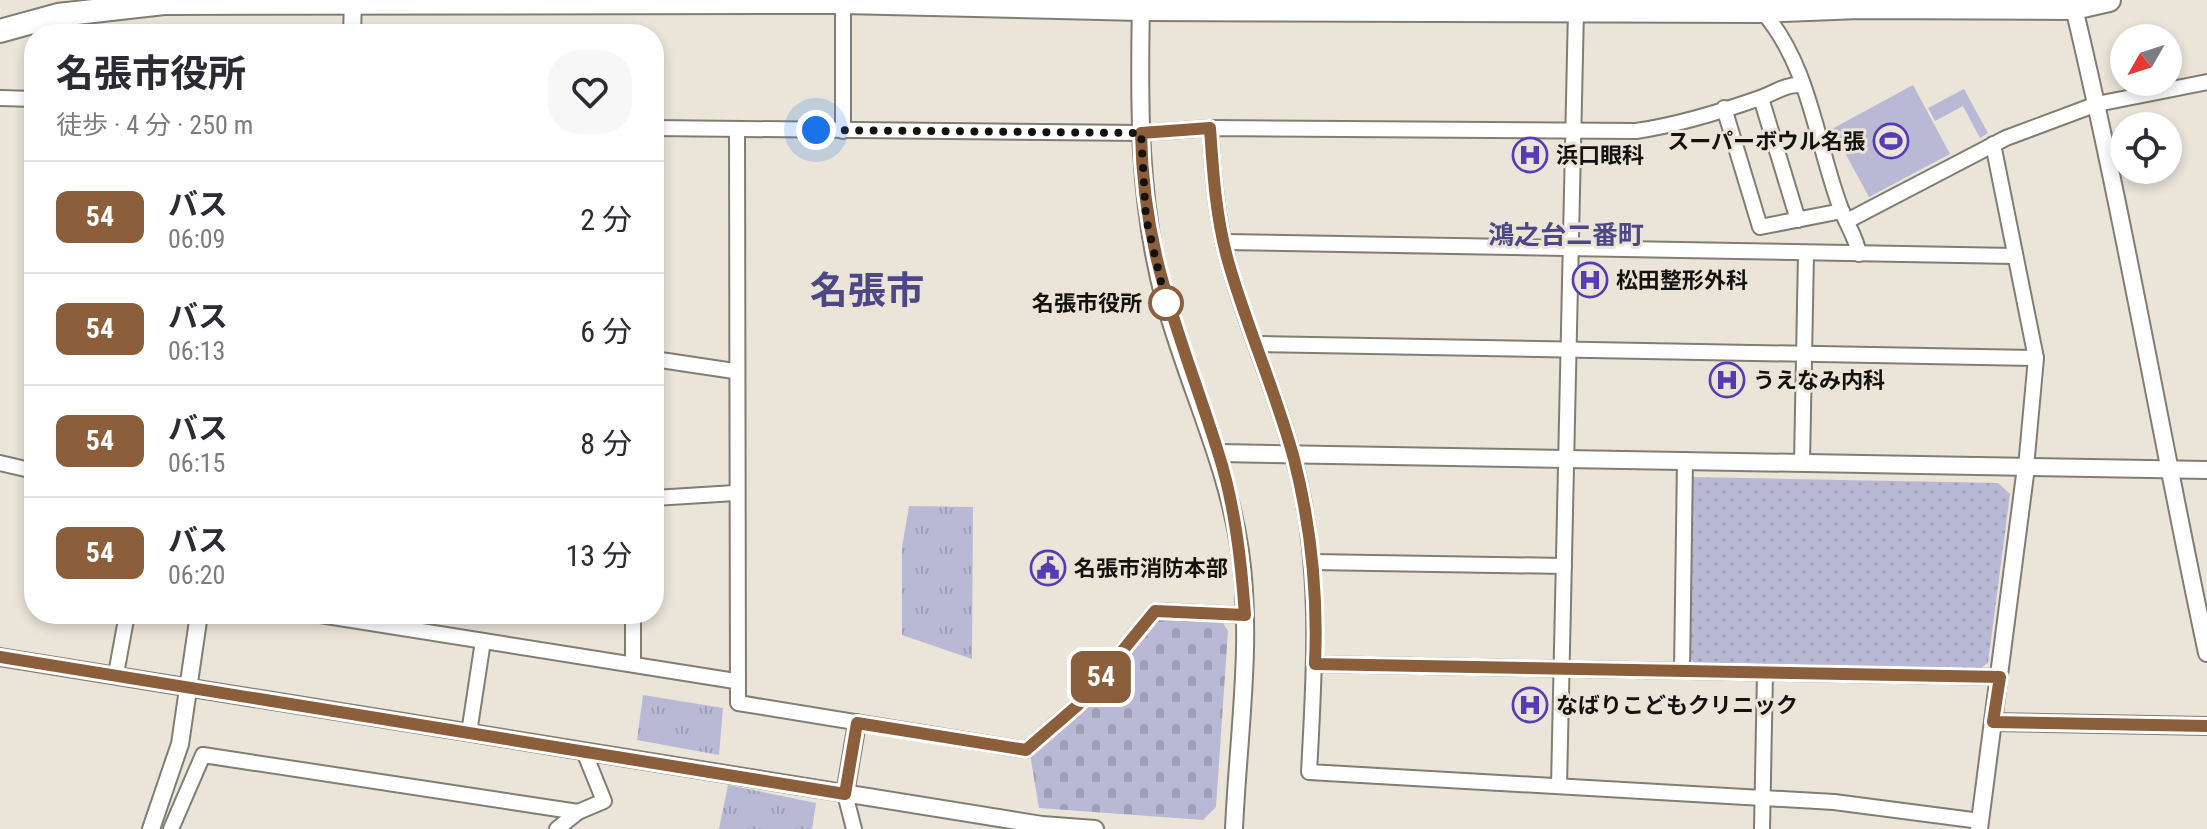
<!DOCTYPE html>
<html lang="ja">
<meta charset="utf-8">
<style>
:root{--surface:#fff;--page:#f7f7f7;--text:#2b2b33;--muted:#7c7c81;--line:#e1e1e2}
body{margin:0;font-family:"Roboto Condensed","Noto Sans JP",sans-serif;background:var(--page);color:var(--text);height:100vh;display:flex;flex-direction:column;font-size:30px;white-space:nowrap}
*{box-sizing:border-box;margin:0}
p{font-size:26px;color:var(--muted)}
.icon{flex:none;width:44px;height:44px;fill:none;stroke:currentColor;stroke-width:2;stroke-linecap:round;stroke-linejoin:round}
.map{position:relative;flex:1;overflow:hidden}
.drawer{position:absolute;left:24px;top:24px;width:640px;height:600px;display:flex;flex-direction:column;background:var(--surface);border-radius:32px;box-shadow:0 4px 12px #0003}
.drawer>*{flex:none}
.badge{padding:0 16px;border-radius:12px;font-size:28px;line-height:52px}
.needle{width:52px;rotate:231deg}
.fabs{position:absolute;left:2110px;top:24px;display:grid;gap:16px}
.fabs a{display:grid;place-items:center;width:72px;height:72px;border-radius:50%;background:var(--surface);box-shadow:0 4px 12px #0003;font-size:40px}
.you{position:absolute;width:40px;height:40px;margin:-20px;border:6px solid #fff;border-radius:50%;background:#1a73e8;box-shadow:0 0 0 12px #1a73e833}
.map>.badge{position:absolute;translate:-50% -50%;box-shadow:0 0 0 4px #fff}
.round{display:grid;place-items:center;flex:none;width:84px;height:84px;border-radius:32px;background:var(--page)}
.head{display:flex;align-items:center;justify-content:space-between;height:136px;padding:0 32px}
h1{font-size:38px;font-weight:700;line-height:60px}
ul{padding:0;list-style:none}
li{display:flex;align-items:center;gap:24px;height:112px;padding:0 32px;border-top:2px solid var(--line)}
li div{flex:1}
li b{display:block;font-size:30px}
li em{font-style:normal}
li .badge{min-width:88px;font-weight:700;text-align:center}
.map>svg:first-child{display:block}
.grass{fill:url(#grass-tufts)}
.cemetery{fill:url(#cemetery-stones)}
.park{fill:url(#park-dots)}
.pitch{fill:#b9b9d6}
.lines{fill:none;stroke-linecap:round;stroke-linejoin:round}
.minor-casing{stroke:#827d73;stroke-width:18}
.tertiary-casing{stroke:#827d73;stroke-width:20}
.trunk-casing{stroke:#827d73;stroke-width:26}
.minor{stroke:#fff;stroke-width:14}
.tertiary{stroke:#fff;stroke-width:16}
.trunk{stroke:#fff;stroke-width:22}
.line-casing{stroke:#fff;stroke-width:18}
.line{stroke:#8b5e3c;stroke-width:12}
.walk{stroke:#14120e;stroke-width:8;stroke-dasharray:0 14.4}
.stop-dot{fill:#fff;stroke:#8b5e3c;stroke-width:4}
.labels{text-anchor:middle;stroke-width:6;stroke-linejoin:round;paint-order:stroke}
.poi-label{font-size:22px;font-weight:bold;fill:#14120e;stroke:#eae4d9;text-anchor:start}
.stop-label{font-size:22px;font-weight:bold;fill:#14120e;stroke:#eae4d9;text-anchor:end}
.quarter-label{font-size:26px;font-weight:bold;fill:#4d4785;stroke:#eae4d9}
.town-label{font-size:38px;font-weight:bold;fill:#4d4785;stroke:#eae4d9}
</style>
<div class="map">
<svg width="2207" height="829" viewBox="0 0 2207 829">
<defs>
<pattern id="grass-tufts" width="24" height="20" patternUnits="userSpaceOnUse" patternTransform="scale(2)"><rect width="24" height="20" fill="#b9b9d6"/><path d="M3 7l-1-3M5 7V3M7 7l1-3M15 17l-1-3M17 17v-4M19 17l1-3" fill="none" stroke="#9e9eb6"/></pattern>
<pattern id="cemetery-stones" width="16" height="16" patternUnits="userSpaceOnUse" patternTransform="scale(2)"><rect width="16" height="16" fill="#b9b9d6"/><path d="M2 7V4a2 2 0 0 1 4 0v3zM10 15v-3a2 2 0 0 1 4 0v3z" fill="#9e9eb6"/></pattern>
<pattern id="park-dots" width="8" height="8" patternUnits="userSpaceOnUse" patternTransform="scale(2)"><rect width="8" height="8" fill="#b9b9d6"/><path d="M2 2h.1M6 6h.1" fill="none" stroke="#9e9eb6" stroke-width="1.8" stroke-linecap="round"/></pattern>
</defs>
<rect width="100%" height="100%" fill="#eae4d9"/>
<g class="grass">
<polygon points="909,506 973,507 972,659 902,635 902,547"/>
<polygon points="643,695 723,708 719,755 637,740"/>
<polygon points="728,785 816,803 812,829 719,829"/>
</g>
<polygon class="cemetery" points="1164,617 1221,620 1228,631 1216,807 1203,820 1039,808 1030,754 1153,623"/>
<polygon class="park" points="1691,477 1998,483 2010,494 1988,663 1979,669 1695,664 1689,657"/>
<g class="pitch">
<polygon points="1913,85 1950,154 1869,197 1832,129"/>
<polygon points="1964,89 1988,133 1980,138 1963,106 1935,121 1928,108"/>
</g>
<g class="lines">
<g class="minor-casing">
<g id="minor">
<path d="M1762,11C1810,65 1816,143 1841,209C1847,225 1856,237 1859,254"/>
<polyline points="0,98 34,99"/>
<polyline points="1761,98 1798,220"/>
<polyline points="1724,108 1760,227 1842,211"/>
<path d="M654,128L1141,133L1210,128L1636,131C1678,125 1720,112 1760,98C1775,93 1785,84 1801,85"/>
<path d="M1210,128C1213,173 1216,217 1228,261C1250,341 1288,417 1303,499C1320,590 1314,679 1309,772L1834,802L1980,821"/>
<polyline points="737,129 738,703 1026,750 1078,705 1155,611 1245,615"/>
<polyline points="843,131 843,2"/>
<polyline points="1993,144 2036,358 2026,467"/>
<polyline points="1847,221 2006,138 2097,104 2207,82"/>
<polyline points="1224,242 2015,256"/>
<polyline points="1256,344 2036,358"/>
<polyline points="654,359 734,371"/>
<polyline points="0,463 34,471"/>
<polyline points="1802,463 1806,253"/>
<polyline points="654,498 735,493"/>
<polyline points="1312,562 1564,566"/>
<polyline points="314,614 735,681"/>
<polyline points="633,614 633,664"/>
<polyline points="1315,664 2000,677"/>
<polyline points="1682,671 1685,460"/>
<polyline points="116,674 127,614"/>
<polyline points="469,733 483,641"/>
<polyline points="1559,786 1576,9"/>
<polyline points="845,794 854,829"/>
<polyline points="171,829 203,755 578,812"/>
<polyline points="557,829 578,812 604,801 585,754"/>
<polyline points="1762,829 1765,672"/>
</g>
</g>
<g class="tertiary-casing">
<g id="tertiary">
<path d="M1141,1C1139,103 1138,203 1165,302C1188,386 1227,463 1240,551C1253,642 1238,737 1234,829"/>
<path d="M2074,8C2125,221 2161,438 2207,653"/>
<polyline points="352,34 353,0"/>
<polyline points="1219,453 2207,470"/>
<polyline points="0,657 1042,825 1095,829"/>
<polyline points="1993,722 2207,726"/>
<polyline points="845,794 857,723"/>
<polyline points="151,829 180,744 199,614"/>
<polyline points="1979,829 2026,467"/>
</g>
</g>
<g class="trunk-casing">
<polyline id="trunk" points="0,31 58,15 164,3 843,2 1141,9 1762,11 1859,7 2074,8 2109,0"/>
</g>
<use href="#minor" class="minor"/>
<use href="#tertiary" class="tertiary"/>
<use href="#trunk" class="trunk"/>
</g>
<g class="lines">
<g class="line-casing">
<path id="line" d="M0,657L845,794L857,723L1026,750L1078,705L1155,611L1245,615C1241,560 1235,505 1218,452C1182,337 1143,258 1141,133L1210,128C1213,173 1216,218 1228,261C1247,328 1276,392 1294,459C1311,526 1318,595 1315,664L2000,677L1993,722L2207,726"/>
</g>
<use href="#line" class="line"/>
<polyline class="walk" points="816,130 1141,133 1146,218 1166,303"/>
</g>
<defs>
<g id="stadium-ring" transform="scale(1.8)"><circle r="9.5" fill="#eae4d9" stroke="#543cb3" stroke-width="1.5"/><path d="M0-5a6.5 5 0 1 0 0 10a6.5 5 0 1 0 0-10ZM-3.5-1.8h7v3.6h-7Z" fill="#543cb3"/></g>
<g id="hospital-ring" transform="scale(1.8)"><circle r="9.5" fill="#eae4d9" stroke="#543cb3" stroke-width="1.5"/><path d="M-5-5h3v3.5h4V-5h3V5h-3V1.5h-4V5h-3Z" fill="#543cb3"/></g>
<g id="civic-ring" transform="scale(1.8)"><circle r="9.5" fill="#eae4d9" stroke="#543cb3" stroke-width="1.5"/><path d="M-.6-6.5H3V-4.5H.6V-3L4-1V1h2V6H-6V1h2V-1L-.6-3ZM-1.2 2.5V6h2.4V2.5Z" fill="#543cb3"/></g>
</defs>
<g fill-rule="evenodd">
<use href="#stadium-ring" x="1891" y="141"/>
<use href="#hospital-ring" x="1530" y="155"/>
<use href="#hospital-ring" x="1590" y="280"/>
<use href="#hospital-ring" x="1727" y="380"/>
<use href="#civic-ring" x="1048" y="568"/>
<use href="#hospital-ring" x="1530" y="705"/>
</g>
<circle class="stop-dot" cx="1166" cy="303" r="16"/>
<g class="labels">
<g class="poi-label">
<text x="1865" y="149" text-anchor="end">スーパーボウル名張</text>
<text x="1556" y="163">浜口眼科</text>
<text x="1616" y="288">松田整形外科</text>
<text x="1753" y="388">うえなみ内科</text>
<text x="1074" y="576">名張市消防本部</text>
<text x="1556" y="713">なばりこどもクリニック</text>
</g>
<g class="stop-label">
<text x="1142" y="311">名張市役所</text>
</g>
<g class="quarter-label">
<text x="1566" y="244">鴻之台二番町</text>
</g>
<g class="town-label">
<text x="867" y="304">名張市</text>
</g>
</g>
</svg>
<div class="fabs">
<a><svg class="needle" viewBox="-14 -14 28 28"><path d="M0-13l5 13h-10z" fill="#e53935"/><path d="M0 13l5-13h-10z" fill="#7c7c81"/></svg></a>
<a><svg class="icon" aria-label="locate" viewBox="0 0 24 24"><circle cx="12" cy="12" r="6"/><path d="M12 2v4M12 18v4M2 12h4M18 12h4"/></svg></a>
</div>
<div class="you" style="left:816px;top:130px"></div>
<b class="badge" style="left:1101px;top:677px;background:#8b5e3c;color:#fff">54</b>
<section class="drawer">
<div class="head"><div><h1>名張市役所</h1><p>徒歩 · 4 分 · 250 m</p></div><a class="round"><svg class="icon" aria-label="heart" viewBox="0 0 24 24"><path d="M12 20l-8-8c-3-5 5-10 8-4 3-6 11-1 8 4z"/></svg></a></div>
<ul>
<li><span class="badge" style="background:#8b5e3c;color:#fff">54</span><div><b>バス</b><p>06:09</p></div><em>2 分</em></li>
<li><span class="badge" style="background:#8b5e3c;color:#fff">54</span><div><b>バス</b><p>06:13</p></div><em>6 分</em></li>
<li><span class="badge" style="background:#8b5e3c;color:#fff">54</span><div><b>バス</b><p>06:15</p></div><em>8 分</em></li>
<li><span class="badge" style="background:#8b5e3c;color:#fff">54</span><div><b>バス</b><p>06:20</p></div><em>13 分</em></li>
</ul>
</section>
</div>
